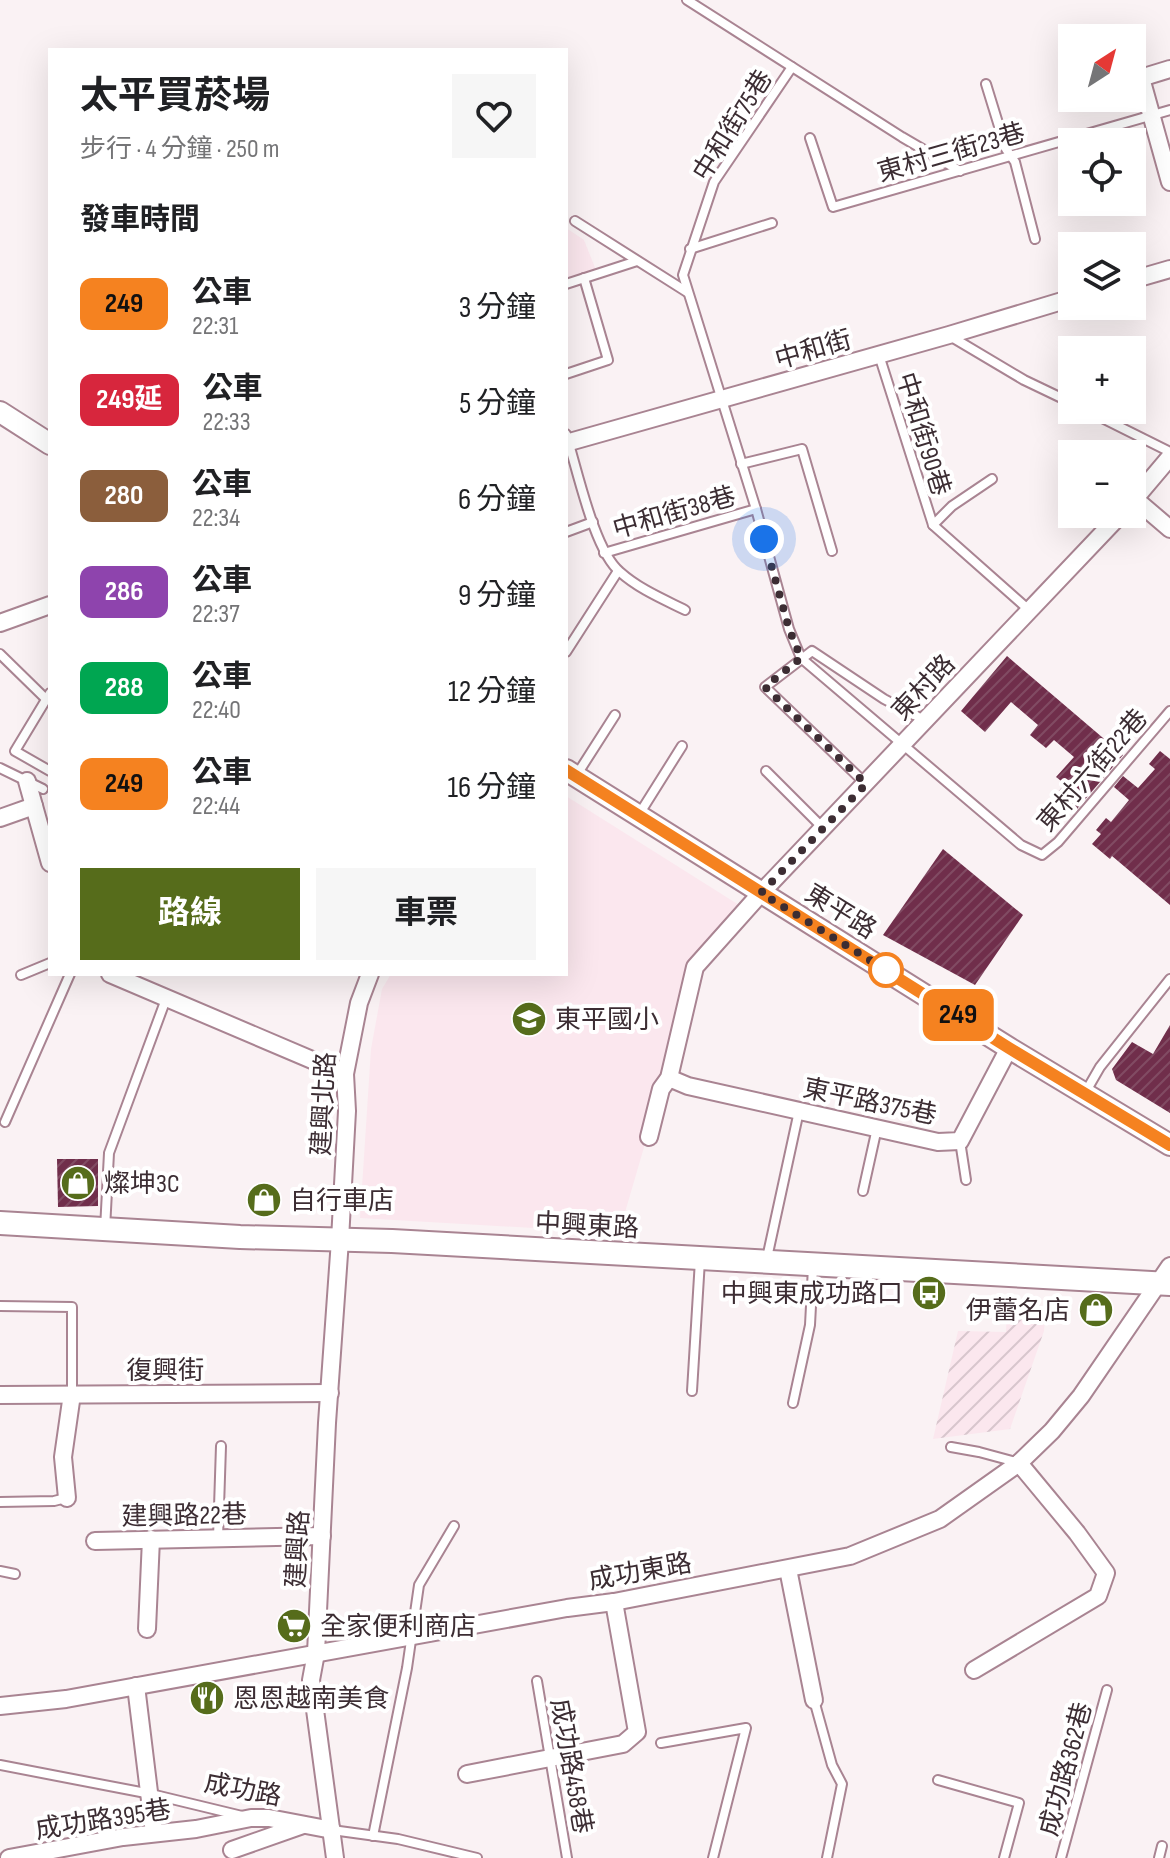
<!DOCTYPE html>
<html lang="zh-TW">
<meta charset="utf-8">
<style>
:root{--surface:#fff;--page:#f6f6f6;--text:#202124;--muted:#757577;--accent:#566c1b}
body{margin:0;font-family:"Sofia Sans Condensed","Noto Sans TC",sans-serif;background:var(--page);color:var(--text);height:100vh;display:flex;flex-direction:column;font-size:30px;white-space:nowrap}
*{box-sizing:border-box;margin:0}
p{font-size:26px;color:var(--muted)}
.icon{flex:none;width:44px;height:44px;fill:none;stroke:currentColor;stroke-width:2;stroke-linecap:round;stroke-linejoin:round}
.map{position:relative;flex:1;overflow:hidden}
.drawer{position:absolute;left:48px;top:48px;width:520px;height:928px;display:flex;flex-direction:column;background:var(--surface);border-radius:0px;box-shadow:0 8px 32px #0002}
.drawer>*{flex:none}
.badge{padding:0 16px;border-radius:12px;font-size:28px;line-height:52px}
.needle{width:52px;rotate:36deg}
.buttons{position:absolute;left:1058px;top:24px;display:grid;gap:16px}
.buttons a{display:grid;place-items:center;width:88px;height:88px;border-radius:0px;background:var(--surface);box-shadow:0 8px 32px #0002;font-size:40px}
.you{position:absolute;width:40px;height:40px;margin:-20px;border:6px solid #fff;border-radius:50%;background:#1a73e8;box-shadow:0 0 0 12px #1a73e833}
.map>.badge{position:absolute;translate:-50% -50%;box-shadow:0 0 0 4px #fff}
h2{padding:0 32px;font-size:30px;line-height:72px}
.round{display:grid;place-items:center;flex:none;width:84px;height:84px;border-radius:0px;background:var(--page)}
.overview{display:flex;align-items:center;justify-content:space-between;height:136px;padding:0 32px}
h1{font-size:38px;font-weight:700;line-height:60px}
.button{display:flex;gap:16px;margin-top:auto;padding:16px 32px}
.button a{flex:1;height:92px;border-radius:0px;background:var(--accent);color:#fff;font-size:32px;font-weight:700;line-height:92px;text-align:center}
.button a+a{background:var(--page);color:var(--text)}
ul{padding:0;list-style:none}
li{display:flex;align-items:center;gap:24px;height:96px;padding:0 32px}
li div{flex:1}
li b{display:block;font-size:30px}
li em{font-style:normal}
li .badge{min-width:88px;font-weight:700;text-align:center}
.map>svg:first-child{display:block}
.built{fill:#fbe7ee}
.industrial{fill:url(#industrial-furrows)}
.building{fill:url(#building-hatch)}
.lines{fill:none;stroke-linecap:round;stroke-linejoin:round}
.service-casing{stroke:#a98492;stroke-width:12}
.minor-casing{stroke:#a98492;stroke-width:20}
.tertiary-casing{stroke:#a98492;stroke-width:24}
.secondary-casing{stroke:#a98492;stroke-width:26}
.service{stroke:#fff;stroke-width:8}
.minor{stroke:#fff;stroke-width:16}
.tertiary{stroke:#fff;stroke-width:20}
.secondary{stroke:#fff;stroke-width:22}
.line-casing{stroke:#fff;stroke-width:18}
.line{stroke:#f58220;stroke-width:12}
.walk{stroke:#3c2d33;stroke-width:8;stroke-dasharray:0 14.4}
.stop-dot{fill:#fff;stroke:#f58220;stroke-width:4}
.labels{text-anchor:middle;stroke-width:8;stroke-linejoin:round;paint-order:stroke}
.street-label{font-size:26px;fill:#3c2d33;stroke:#fff}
.poi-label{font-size:26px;fill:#3c2d33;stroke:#fff;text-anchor:start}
</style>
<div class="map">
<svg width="1170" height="1858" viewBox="0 0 1170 1858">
<defs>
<pattern id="industrial-furrows" width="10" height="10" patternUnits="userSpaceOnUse" patternTransform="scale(2)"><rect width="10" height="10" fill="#fbe7ee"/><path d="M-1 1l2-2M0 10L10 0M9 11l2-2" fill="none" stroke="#d8c6cd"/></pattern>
<pattern id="building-hatch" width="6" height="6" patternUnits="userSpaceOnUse" patternTransform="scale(2)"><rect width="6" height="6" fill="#702e4b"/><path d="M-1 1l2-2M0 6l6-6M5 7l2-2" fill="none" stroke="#814b63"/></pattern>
</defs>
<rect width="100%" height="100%" fill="#faf2f4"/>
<g class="built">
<polygon points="566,228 584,240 596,270 566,279"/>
<polygon points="566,796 747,910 696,969 619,1233 360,1218 371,1049 382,989 391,974 566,974"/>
</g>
<polygon class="industrial" points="1007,1305 1046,1308 1044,1331 1010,1429 933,1439 958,1331 1006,1332"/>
<g class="building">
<polygon points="1007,656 1123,755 1077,809 1057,793 1065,784 1056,777 1074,757 1054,740 1046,748 1030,735 1038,725 1011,702 985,732 961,711"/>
<polygon points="1160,751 1170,759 1170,905 1112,856 1110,859 1092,844 1101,834 1096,830 1106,818 1111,822 1129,800 1114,787 1123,776 1138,788 1155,769 1149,764"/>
<polygon points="943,849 1023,915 975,985 883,935"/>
<polygon points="1170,1025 1170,1113 1116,1080 1112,1069 1132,1042 1153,1054"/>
<polygon points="57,1159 98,1159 98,1206 58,1207"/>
</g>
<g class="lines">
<g class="service-casing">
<g id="service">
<polyline points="687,0 902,137 960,171"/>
<polyline points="792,67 714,182 683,275 756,509 789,629 801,658 1021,845 1042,855 1058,842 1170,711"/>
<polyline points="986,84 1006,149 1015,162 1035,239"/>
<polyline points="810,138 833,207 1170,110"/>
<polyline points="575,221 687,292"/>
<polyline points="690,249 772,223"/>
<polyline points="566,284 637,261"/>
<polyline points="950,336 1024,380 1072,403"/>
<polyline points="879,355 933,525 1029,610"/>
<polyline points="566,374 608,360 584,278"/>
<polyline points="1086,410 1170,452"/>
<path d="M566,434C577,468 594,551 620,572C639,589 663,599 685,610"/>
<polyline points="741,464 802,449 832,551"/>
<polyline points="933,525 952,506 992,479"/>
<polyline points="566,532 593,522"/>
<polyline points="604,553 756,509"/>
<polyline points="566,652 618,571"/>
<polyline points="0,654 46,699"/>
<polyline points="50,693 15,751 50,771"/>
<polyline points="0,768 43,789"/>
<polyline points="766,771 824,829"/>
<polyline points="576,776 615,715"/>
<polyline points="866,784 765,687 812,651 884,699 924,720"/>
<polyline points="638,816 682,746"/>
<polyline points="21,975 50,963"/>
<polyline points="1085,1093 1100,1067 1170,979"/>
<polyline points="5,1122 70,974"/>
<polyline points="960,1141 966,1180"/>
<polyline points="863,1191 877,1128"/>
<polyline points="105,1229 109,1153 166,999"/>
<polyline points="767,1258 799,1111"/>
<polyline points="0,1306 72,1307 72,1394"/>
<polyline points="692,1391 700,1260"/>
<polyline points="793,1403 810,1325 813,1267"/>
<polyline points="951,1447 979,1452 1016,1462"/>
<polyline points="0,1502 54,1501 66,1498"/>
<polyline points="218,1538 221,1446"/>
<polyline points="0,1571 15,1574"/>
<polyline points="537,1681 567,1858"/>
<polyline points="814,1700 832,1765 842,1784 827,1858"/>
<polyline points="661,1743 746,1728 713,1858"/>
<polyline points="0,1765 151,1794 242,1816"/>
<polyline points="938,1780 1019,1803 1004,1858"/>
<polyline points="332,1830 398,1839 477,1858"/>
<polyline points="373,1836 407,1668 419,1585 454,1526"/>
<polyline points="1061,1858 1107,1690"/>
<polyline points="1159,1858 1162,1846"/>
</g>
</g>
<g class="minor-casing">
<g id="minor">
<polyline points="1141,78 1170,182"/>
<polyline points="1134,80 1170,69"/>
<polyline points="1132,280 1170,269"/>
<polyline points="566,443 949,335 1072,298"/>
<polyline points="1135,499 1170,529"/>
<polyline points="1132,502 1170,457"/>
<polyline points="0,623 50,605"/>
<polyline points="27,781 50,863"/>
<polyline points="0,818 34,806"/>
<polyline points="110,974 345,1074"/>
<polyline points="669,1078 688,1086 938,1142 960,1141 1009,1048"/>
<polyline points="649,1137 661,1089 669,1078 695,967 761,893 1121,514"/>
<polyline points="0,1395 330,1393"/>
<polyline points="67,1498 63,1457 72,1394"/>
<polyline points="95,1541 322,1536"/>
<polyline points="788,1569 814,1700"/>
<polyline points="147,1629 151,1539"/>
<polyline points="974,1670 1098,1596 1106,1573 1077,1533 1019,1463"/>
<polyline points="136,1686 154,1833"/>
<polyline points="0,1706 66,1699 567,1608 614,1602 850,1556 940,1519 1019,1463 1052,1431 1081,1396 1170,1266"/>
<polyline points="467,1774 623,1744 637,1732 614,1602"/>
<polyline points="232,1850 303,1825"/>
<polyline points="9,1858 123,1837 196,1829 251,1818 269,1818 332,1830"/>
<polyline points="335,1858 311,1680 316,1653 327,1423 340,1240 347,1111 345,1074 359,1003 370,974"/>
</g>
</g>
<g class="tertiary-casing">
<g id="tertiary">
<polyline points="0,412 50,444"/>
<polyline points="566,770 1009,1048 1170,1145"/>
</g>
</g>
<g class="secondary-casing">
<polyline id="secondary" points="0,1223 240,1237 392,1241 1170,1284"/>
</g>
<use href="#service" class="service"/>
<use href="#minor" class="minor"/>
<use href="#tertiary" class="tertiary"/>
<use href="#secondary" class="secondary"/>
</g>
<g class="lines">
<g class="line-casing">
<polyline id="line" points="566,770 1009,1048 1170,1145"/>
</g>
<use href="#line" class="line"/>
<polyline class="walk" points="764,539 789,629 801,658 765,687 866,784 761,893 886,970"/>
</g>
<defs>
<g id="school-disc" transform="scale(1.8)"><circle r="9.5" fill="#566c1b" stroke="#fff"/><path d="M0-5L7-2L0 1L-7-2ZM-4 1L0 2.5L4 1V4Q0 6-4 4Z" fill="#fff"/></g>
<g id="shop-disc" transform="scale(1.8)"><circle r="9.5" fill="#566c1b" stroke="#fff"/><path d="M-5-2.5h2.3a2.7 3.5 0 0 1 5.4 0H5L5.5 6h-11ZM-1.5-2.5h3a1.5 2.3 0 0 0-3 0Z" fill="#fff"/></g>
<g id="bus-disc" transform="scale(1.8)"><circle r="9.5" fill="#566c1b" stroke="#fff"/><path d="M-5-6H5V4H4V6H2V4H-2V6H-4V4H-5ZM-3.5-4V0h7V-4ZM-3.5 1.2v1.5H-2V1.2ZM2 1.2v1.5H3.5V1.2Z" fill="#fff"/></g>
<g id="supermarket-disc" transform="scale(1.8)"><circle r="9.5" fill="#566c1b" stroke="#fff"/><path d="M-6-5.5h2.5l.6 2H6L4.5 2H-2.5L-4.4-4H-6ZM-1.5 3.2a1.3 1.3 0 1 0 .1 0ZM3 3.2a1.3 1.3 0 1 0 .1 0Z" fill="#fff"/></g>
<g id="restaurant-disc" transform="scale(1.8)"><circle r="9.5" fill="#566c1b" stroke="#fff"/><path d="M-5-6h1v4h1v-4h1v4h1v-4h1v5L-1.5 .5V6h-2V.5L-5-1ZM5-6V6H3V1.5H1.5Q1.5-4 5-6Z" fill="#fff"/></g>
</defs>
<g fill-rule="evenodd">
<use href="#school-disc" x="529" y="1019"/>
<use href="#shop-disc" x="78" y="1183"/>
<use href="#shop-disc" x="264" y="1200"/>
<use href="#bus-disc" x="929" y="1293"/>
<use href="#shop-disc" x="1096" y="1310"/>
<use href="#supermarket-disc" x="294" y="1626"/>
<use href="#restaurant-disc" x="207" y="1698"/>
</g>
<circle class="stop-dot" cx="886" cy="970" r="16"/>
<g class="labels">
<g class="street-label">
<text transform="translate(732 125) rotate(-58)" y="9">中和街75巷</text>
<text transform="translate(951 152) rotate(-16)" y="9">東村三街23巷</text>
<text transform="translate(813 349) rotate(-16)" y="9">中和街</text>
<text transform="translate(924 434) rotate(73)" y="9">中和街90巷</text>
<text transform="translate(674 512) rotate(-16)" y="9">中和街38巷</text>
<text transform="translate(923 687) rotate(-47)" y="9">東村路</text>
<text transform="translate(1092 770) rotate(-49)" y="9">東村六街22巷</text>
<text transform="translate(841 911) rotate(32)" y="9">東平路</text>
<text transform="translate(870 1101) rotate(12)" y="9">東平路375巷</text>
<text transform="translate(323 1104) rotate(-87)" y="9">建興北路</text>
<text transform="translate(587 1225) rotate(3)" y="9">中興東路</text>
<text x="165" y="1379">復興街</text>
<text transform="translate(184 1515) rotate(-1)" y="9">建興路22巷</text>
<text transform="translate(297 1549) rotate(-87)" y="9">建興路</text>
<text transform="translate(640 1571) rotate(-10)" y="9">成功東路</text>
<text transform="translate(572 1766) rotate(80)" y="9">成功路458巷</text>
<text transform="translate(1065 1769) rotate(-75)" y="9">成功路362巷</text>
<text transform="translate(243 1789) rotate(11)" y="9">成功路</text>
<text transform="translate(103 1819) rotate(-9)" y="9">成功路395巷</text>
</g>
<g class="poi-label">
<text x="555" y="1028">東平國小</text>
<text x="104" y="1192">燦坤3C</text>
<text x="290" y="1209">自行車店</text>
<text x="903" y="1302" text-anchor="end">中興東成功路口</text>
<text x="1070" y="1319" text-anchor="end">伊蕾名店</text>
<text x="320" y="1635">全家便利商店</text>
<text x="233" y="1707">恩恩越南美食</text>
</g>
</g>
</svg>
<div class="buttons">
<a><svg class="needle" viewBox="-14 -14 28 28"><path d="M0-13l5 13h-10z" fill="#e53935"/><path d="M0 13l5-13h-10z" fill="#757577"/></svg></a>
<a><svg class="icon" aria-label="locate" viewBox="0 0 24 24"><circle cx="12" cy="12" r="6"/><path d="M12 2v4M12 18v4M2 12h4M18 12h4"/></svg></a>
<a><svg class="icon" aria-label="layers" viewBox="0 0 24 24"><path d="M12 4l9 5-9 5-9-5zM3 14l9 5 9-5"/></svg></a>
<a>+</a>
<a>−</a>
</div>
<div class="you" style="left:764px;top:539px"></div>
<b class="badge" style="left:958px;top:1015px;background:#f58220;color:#111">249</b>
<section class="drawer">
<div class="overview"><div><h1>太平買菸場</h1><p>步行 · 4 分鐘 · 250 m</p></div><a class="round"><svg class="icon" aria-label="heart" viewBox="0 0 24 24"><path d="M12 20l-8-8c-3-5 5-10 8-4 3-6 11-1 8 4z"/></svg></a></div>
<h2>發車時間</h2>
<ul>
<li><span class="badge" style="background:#f58220;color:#111">249</span><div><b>公車</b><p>22:31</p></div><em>3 分鐘</em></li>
<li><span class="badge" style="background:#d7263d;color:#fff">249延</span><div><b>公車</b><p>22:33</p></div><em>5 分鐘</em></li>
<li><span class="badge" style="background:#8b5e3c;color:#fff">280</span><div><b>公車</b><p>22:34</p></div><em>6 分鐘</em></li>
<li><span class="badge" style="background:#8e44ad;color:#fff">286</span><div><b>公車</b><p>22:37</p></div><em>9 分鐘</em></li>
<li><span class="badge" style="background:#00a651;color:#fff">288</span><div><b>公車</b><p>22:40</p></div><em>12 分鐘</em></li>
<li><span class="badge" style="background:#f58220;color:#111">249</span><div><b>公車</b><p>22:44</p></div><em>16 分鐘</em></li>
</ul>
<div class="button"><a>路線</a><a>車票</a></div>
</section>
</div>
